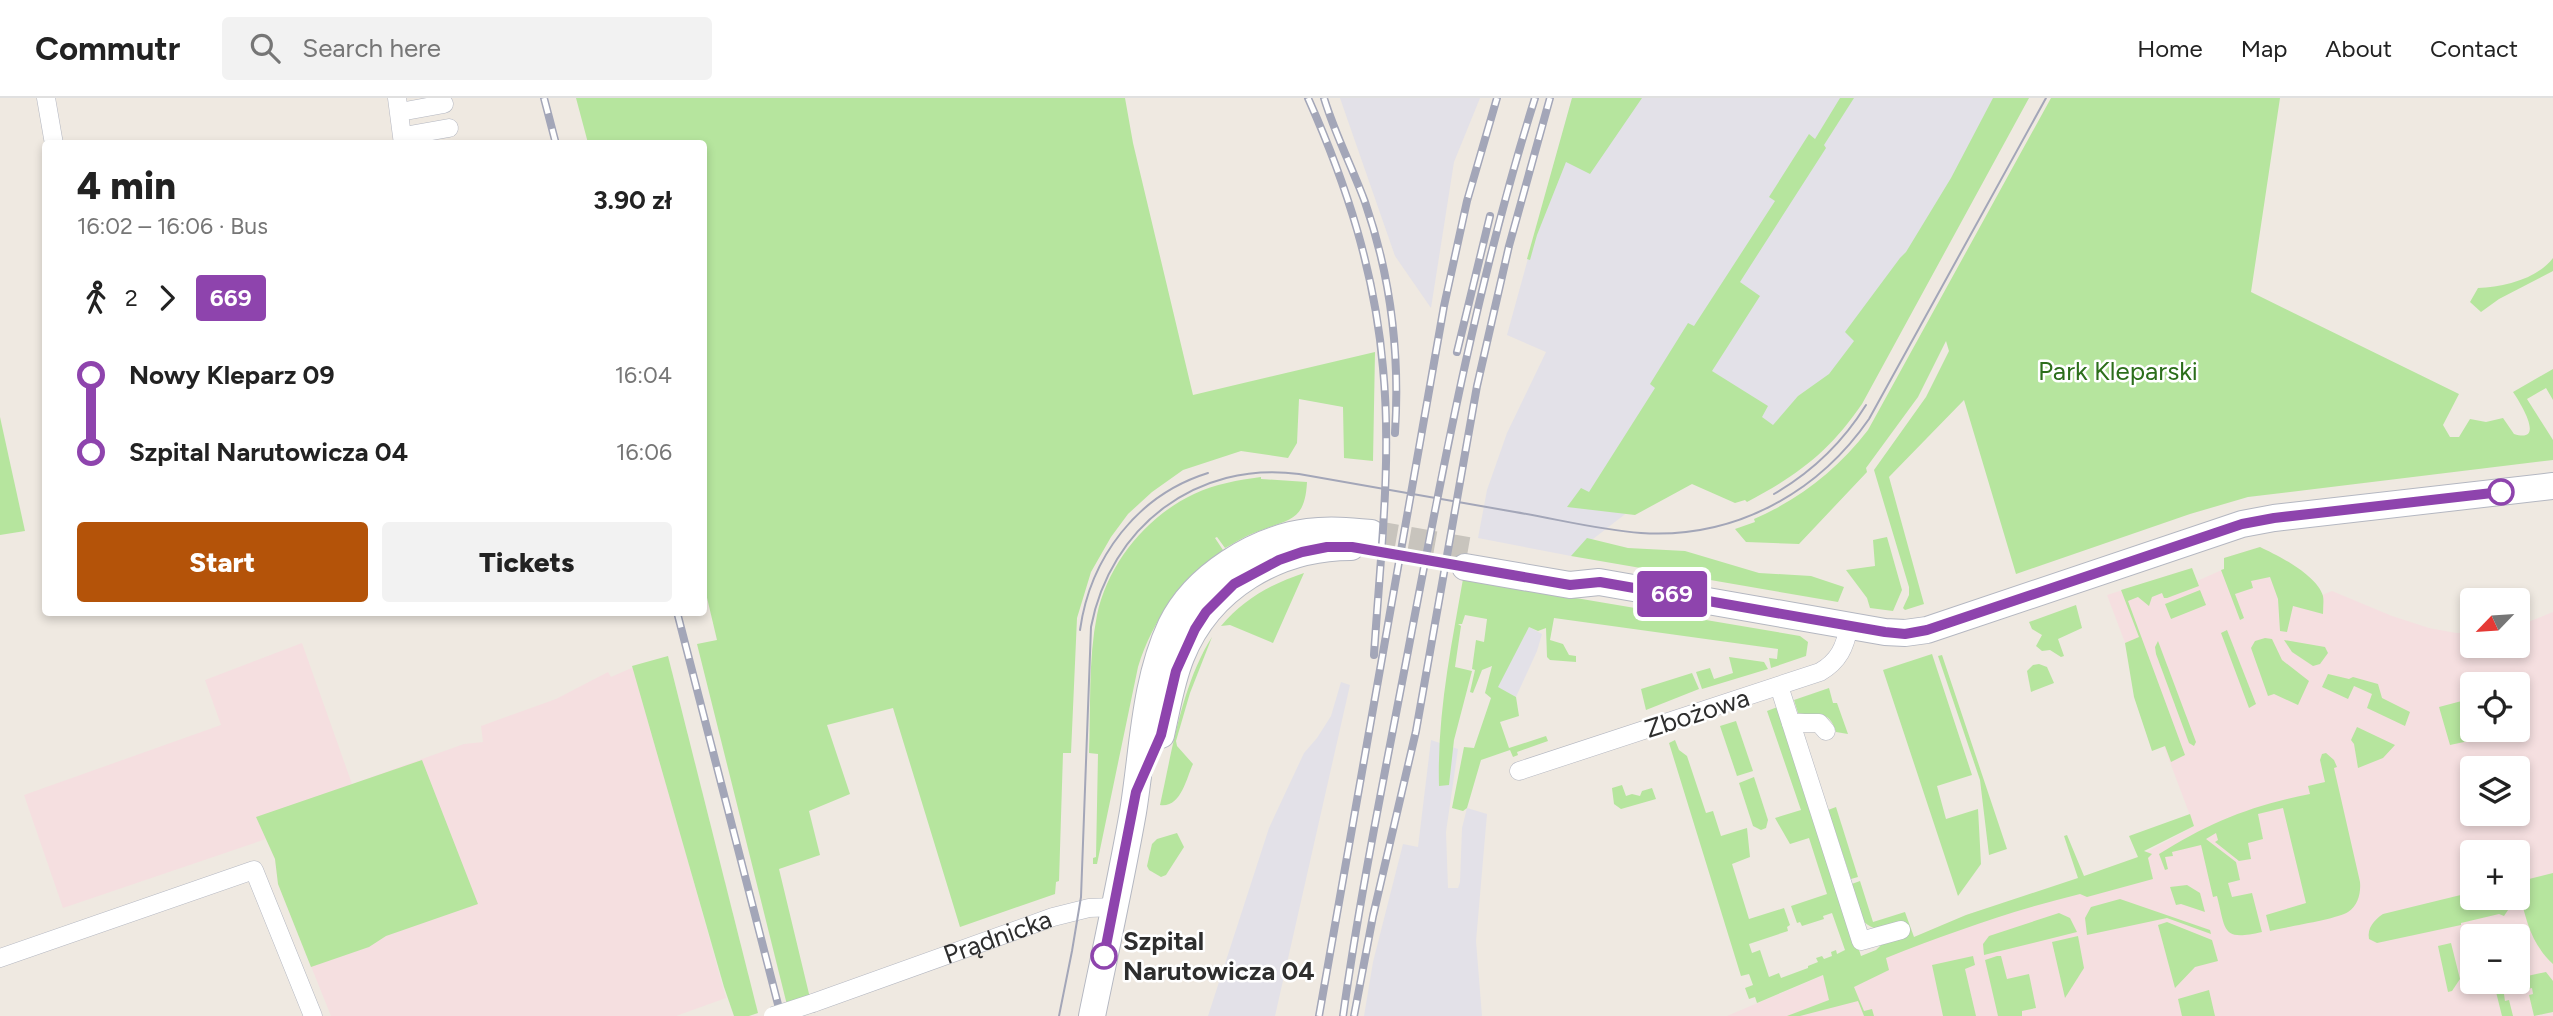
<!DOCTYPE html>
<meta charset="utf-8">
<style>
:root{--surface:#fff;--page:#f2f2f2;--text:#222;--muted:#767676;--line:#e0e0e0;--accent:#b45309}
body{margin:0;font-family:Figtree,sans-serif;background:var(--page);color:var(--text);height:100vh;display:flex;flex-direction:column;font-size:26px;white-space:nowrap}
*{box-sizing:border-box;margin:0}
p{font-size:23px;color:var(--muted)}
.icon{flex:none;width:38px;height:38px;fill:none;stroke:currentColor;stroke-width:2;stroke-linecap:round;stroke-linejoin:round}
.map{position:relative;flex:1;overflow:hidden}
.drawer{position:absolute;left:42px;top:42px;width:665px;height:476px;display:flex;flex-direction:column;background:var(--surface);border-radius:7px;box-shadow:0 4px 10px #0003}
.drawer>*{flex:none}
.badge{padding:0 14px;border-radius:5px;font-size:24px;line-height:46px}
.needle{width:46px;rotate:245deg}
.controls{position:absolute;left:2460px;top:490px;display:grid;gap:14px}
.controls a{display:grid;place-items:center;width:70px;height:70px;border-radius:7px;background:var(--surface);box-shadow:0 4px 10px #0003;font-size:35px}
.map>.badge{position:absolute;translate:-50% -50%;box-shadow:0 0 0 4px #fff}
.legs{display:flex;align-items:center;gap:10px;height:77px;padding:0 35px;font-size:23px}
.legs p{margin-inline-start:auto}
.head{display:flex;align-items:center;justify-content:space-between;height:119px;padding:0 35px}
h1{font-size:38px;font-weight:800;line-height:52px}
.primary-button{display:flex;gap:14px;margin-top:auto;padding:14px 35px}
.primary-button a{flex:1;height:80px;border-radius:7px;background:var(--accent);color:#fff;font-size:28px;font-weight:800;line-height:80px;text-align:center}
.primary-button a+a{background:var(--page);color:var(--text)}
ul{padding:0 35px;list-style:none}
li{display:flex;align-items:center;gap:24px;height:77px;font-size:26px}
li i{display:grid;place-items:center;width:10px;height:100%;margin:0 9px;background:currentColor}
li i::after{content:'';width:18px;height:18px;margin:-9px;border:5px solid;border-radius:50%;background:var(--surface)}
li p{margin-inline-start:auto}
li:first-child i{background:linear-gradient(#0000 50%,currentColor 0)}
li:last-child i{background:linear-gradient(currentColor 50%,#0000 0)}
header{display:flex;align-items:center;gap:42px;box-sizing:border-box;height:98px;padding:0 35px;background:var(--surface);border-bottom:2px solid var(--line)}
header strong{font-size:33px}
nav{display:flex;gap:38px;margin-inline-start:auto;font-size:24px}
.search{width:490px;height:63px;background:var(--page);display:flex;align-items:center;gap:18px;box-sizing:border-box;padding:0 24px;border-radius:7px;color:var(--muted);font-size:26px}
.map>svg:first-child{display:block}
.industrial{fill:#e3e1e8}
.medical{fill:#f5dfe0;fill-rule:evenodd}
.green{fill:#b6e59e}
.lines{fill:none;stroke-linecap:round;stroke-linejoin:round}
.secondary-tunnel{stroke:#c8c4bd;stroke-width:26;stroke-dasharray:26 13;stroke-linecap:butt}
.street-casing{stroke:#b4b7c1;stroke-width:19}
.secondary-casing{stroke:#b4b7c1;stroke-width:28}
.street{stroke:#fff;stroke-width:18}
.secondary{stroke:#fff;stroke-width:26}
.tram{stroke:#a3a6b8;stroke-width:2}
.rail-casing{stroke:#a3a6b8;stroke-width:8}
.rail{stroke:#fff;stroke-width:5;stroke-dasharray:16;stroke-linecap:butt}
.street-bridge-casing{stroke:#b4b7c1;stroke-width:19;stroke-linecap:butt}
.street-bridge{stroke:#fff;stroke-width:18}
.line-1-casing{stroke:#fff;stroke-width:16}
.line-1{stroke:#8e44ad;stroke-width:10}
.stop-1-dot{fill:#fff;stroke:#8e44ad;stroke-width:3.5}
.labels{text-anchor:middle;stroke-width:5;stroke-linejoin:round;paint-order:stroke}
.park-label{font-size:26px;fill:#2c6e1b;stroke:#fff}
.street-label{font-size:26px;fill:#2e2e2e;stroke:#fff}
.stop-label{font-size:26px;font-weight:bold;fill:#2e2e2e;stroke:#fff;text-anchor:start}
</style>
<header>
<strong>Commutr</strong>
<div class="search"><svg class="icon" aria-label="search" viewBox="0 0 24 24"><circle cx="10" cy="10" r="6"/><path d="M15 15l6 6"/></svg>Search here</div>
<nav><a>Home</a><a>Map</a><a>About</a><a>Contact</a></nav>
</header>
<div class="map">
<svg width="2553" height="918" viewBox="0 0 2553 918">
<rect width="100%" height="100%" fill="#efe9e1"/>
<g class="industrial">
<polygon points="1340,0 1480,0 1454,64 1431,210 1395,158"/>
<polygon points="1572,0 2001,0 1928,127 1846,234 1855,242 1829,277 1798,298 1774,328 1633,410 1571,458 1478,440 1487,392 1507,335 1546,254 1507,237"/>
<polygon points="1529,529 1542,536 1537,553 1516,599 1497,589"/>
<polygon points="1341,584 1350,587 1275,918 1208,918 1269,730 1304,655 1317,640 1331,618"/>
<polygon points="1431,642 1458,651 1446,734 1448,790 1458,790 1460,784 1462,730 1467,710 1487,716 1476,843 1482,918 1364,918 1373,864 1403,746 1418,749"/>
</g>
<g class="medical">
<path d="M2260,449L2291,465L2318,489L2322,497L2332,493L2392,518L2429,530L2456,535L2473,534V548H2518V528L2553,514V918H1727L1966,817L2063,786L2138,759L2194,728L2107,497L2185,472L2197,483L2224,471V460ZM2473,586H2518V632H2473ZM2473,670H2518V716H2473ZM2473,754H2518V800H2473ZM2473,838H2518V884H2473Z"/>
<polygon points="302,545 352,686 464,646 483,644 481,628 556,601 608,574 611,579 634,569 726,900 676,918 331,918 278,786 275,761 266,741 63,810 24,697 221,627 205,582"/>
</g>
<g class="green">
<polygon points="576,0 1125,0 1133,45 1193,297 1375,254 1373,363 1344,360 1343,309 1299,301 1297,345 1288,360 1241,353 1183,372 1152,394 1128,416 1111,439 1091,474 1077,520 1071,655 1063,655 1059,783 1056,784 1055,796 960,829 893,610 827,627 850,696 809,713 820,757 779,771 810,900 787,907 697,546 717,542 704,487 704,46 588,45"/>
<polygon points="1572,0 1642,0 1590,76 1566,64 1537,137 1530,162 1527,161"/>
<path d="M1840,0H1854L1824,47L1826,50L1740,184L1760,198L1712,273L1768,308L1762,319L1773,327L1798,298L1829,276L1854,243L1845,234L1900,160L1906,154L1951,80L1993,0H2029L1862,306C1829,354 1798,377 1747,404L1745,402L1735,405L1692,386L1635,417L1567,409L1581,390L1589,394L1655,290L1650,286L1688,225L1694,228L1775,103L1769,99L1809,36L1815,41Z"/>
<path d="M2051,0H2280L2251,194L2459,296L2443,327L2450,339H2459L2470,321L2486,324L2503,320L2514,336C2547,346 2519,303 2513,294L2553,271V302L2546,290L2527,301L2553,342V362L2248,399L2190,416L2016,476L1964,302L1889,379L1924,506L1905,512L1903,510L1909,497V489L1874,372L1926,299L1949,253L1946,243L1918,299L1866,370L1867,374L1799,446L1746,444L1735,431L1755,424L1754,421C1800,401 1837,372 1868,332Z"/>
<path d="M2553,160V173L2499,201L2481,214L2470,204L2478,190C2504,189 2537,181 2553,160Z"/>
<polygon points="0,319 25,433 0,437"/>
<path d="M1261,379V381L1307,384C1305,423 1290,421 1259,433C1247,437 1236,444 1225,450L1217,439L1215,440L1223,452C1182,483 1153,520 1138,569L1097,766H1093V760L1096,759L1098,656L1089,655C1091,610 1088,562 1097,517C1108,465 1147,418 1194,396C1215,386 1238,382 1261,379Z"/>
<polygon points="1887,439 1902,492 1893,513 1870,510 1867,500 1846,472 1875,468 1873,442"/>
<polygon points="1587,440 1628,450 1685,453 1759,475 1811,478 1844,489 1838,504 1571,458"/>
<path d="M2260,449C2279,458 2317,477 2323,498C2324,503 2323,510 2323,516L2293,508L2287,534L2280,533L2278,501L2270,479L2251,483L2253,490L2235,496L2244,520L2240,522L2221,472L2224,471V460Z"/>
<polygon points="2192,470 2199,488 2167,500 2164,500 2162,495 2152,499 2149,508 2138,499 2128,503 2185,657 2171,664 2165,648 2152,653 2134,599 2125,545 2139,539 2121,492"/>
<path d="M1304,475L1273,545L1230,527L1221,528C1244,501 1271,486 1304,475Z"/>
<path d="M1463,481L1800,538L1808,544L1806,558L1771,570L1769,560L1777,561L1778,551L1554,520L1550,542L1563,546L1569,557L1576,558V564L1550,562L1547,559L1546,530L1538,533L1529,529L1498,589L1516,599L1519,618L1500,624L1509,650L1546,638L1548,643L1517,654L1518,657L1513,659L1510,652L1481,662L1467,710L1463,713L1452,710L1464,649L1474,650L1491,600L1485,595L1492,568L1482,572L1473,595L1470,594L1475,572L1472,571L1476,542L1484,544L1487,521L1465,517L1462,526H1458L1461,528L1455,569L1472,573L1454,642L1449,687L1439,688C1437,617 1451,550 1463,481Z"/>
<polygon points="2200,492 2206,507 2171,521 2165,506"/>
<polygon points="2076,507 2082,530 2058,541 2064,558 2061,559 2050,552 2042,553 2036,548 2042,537 2032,531 2029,524"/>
<polygon points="2227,532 2256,606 2249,610 2221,535"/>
<path d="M1212,539L1190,595L1176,643L1177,648L1193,666C1186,681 1181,710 1160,707C1172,653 1182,586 1212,539Z"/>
<polygon points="2265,540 2272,541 2282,562 2309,583 2298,607 2274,596 2268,598 2251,550 2255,543"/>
<polygon points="2284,542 2325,549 2328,555 2320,566 2313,568 2292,554"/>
<polygon points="2158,543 2196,644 2194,648 2189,645 2156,556 2155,549"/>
<polygon points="1932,556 1972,677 1937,688 1946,721 1978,711 1981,766 1958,798 1883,572"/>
<polygon points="1942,557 2007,751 1989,757 1980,682 1938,558"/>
<polygon points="668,558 758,915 749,918 734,918 724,889 632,568"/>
<polygon points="1729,559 1764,564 1768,571 1702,591 1696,574 1710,570 1714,581 1733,575"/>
<polygon points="2039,566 2047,569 2054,585 2031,594 2027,573 2033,567"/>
<polygon points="1692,575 1699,591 1646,612 1641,591"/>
<polygon points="2328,576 2349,581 2353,579 2378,586 2382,600 2410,614 2405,628 2367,610 2372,596 2354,588 2348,601 2322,589"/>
<path d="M1829,590L1833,605H1837L1848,636L1836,634C1829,610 1817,619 1798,615L1794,602Z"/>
<polygon points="2473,600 2473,632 2512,632 2509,638 2496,641 2492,638 2450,647 2439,609"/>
<path d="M1780,608L1861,858L1876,852L1882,846L1877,831C1857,826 1854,804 1849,787L1860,783L1873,824L1905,814L1914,839L1966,817L2078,780L2064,738L2067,737L2084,778L2138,759L2129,738L2190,716L2194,728L2144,753L2152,756L2148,760L2153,781L2087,799L2080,796C2014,812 1949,835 1886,860L1889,872L1854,889L1864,913L1872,911L1874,918H1864L1858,903L1800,918H1787L1829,902L1823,877L1757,905L1755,899L1749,901L1745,890L1753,887L1749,876L1741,878L1669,645L1675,642L1679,652L1687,658L1706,715L1713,713L1721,738L1747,730L1750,759L1732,766L1749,821L1784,810L1790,827L1787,829L1788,833L1749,846L1752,855L1760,852L1769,879L1779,875L1781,880L1808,870V868L1818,864L1816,860L1822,858L1824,861L1832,858L1831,854L1836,852L1837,856L1845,852L1832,815L1823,818L1824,821L1802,828L1800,824L1797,825L1791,808L1827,796L1809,740L1790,746L1775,720L1801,712L1767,613Z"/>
<polygon points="1736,623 1753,673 1737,678 1720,628"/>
<polygon points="2357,629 2395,647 2383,660 2358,670 2354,646 2351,642"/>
<path d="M2326,655L2334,662L2337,669L2334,670L2360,784C2361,795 2358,808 2348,814C2338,821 2285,829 2270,833L2266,817L2306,805L2283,710L2258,716L2263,741L2248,745L2251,761L2239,763L2215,744L2218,742L2216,735L2206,741L2236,764L2240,782L2228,785L2232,799L2252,795L2262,834C2222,843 2226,834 2217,798L2213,799L2201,747L2172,754L2173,758L2165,759L2168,771L2165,772L2159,756C2208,725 2252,707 2310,696L2308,688L2325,684L2320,662L2322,656Z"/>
<polygon points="422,662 478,806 386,838 369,849 311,869 278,786 275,761 256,719"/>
<polygon points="1754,679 1768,722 1766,730 1761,732 1753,728 1739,685"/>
<polygon points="1622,687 1626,698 1632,696 1640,698 1642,693 1652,690 1656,701 1621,711 1614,706 1612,690"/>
<polygon points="1836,709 1858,779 1851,781 1828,712"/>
<polygon points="1177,735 1184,749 1166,777 1161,779 1149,772 1147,768 1152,746 1157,741"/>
<path d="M2553,775V866C2531,846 2526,821 2519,794L2525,782Z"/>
<polygon points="2187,787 2200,795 2205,814 2181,806 2176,807 2170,789"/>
<path d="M2473,794V800H2510V809L2504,818L2499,816L2461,825V827L2377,845L2369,841C2367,830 2374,822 2383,816Z"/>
<polygon points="2120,801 2210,832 2211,836 2167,820 2087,837 2085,820 2091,809"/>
<polygon points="2059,815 2070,820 2077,834 1984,857 1983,846 1989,838"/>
<polygon points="2167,824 2212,842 2218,863 2195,869 2175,890 2158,827"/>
<polygon points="2078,838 2084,870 2065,900 2052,844"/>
<polygon points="2451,845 2460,881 2452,893 2448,894 2438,848"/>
<polygon points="1973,858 1975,867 1965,871 1976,918 1943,918 1932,867"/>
<polygon points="1997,858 2001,858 2007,881 2029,876 2036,910 2022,913 2022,918 1998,918 1985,862"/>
<polygon points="2546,874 2553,883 2553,914 2534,918 2529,897 2533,896 2532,890 2524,892 2519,889 2514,890 2511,895 2504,896 2505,903 2509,902 2513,918 2502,918 2494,886 2518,884 2518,880"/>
<polygon points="2209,892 2215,918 2182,918 2178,901"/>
</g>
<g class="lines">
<polyline class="secondary-tunnel" points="1371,435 1468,452"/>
<g class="street-casing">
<g id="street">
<polyline points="46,0 54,46"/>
<polyline points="397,0 403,46"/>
<polyline points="400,14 444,6"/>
<polyline points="404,38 449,30"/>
<polyline points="1779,588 1861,843 1901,832"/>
<polyline points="1791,625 1819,625 1826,633"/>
<path d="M1519,673L1820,574C1839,563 1845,549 1849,528"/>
<polyline points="0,860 254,772 313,918"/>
<path id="s1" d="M813,905L1053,819L1089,810L1114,809"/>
</g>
</g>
<g class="secondary-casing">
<g id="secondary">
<polyline points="1465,469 1570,487 1599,484 1885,534 1905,535 1927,532 2242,426 2274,420 2553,388"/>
<path d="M1161,637C1167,611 1171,584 1181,559C1209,489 1278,449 1351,449"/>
<path d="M1092,918C1106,850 1121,782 1133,714C1143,653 1144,584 1171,527C1195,478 1255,441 1308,434C1329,431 1350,433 1371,435"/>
</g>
</g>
<use href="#street" class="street"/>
<use href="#secondary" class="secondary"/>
<g class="tram">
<path d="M1774,396C1812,374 1843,344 1866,307"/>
<path d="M1080,532C1090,460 1137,397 1208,375"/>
<path d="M1059,918L1072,853L1081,799L1091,529C1110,429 1197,362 1299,376C1371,388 1443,401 1515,414C1557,421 1599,432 1641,435C1734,441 1817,396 1869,321L2046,0"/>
</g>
<g class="rail-casing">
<g id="rail">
<polyline points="544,0 556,46"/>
<path d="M1308,0C1347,87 1375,175 1383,270C1392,365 1380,462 1374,557"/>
<path d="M1324,0C1335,36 1352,69 1365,104C1391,179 1400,256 1395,335"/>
<polyline points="1457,254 1490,118"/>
<polyline points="677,514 781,918"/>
<polyline points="1319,918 1444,208 1467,103 1497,0"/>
<path d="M1343,918C1361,789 1388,660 1412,532C1446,353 1480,174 1535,0"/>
<polyline points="1354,918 1373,818 1416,633 1477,288 1509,148 1550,0"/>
</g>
</g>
<use href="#rail" class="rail"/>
<g class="street-bridge-casing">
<polyline id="street-bridge" points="773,918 813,905"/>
</g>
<use href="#street-bridge" class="street-bridge"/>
</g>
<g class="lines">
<g class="line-1-casing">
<polyline id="line-1" points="1104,858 1136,694 1161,637 1176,573 1195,531 1206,514 1234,486 1279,462 1302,454 1327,449 1352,449 1570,487 1600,484 1885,534 1905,536 1927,532 2242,426 2274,420 2501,394"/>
</g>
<use href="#line-1" class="line-1"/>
</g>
<g class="stop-1-dot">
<circle cx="2501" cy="394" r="12"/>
<circle cx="1104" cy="858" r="12"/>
</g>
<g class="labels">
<g class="park-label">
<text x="2118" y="282">Park Kleparski</text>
</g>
<g class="street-label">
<text transform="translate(1697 615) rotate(-18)" y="9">Zbożowa</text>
<text dy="9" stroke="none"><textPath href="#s1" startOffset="196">Prądnicka</textPath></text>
</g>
<g class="stop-label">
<text x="1123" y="852">Szpital<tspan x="1123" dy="30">Narutowicza 04</tspan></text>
</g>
</g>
</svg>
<div class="controls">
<a><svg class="needle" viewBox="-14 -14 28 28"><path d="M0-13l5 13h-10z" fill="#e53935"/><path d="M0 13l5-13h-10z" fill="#767676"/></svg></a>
<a><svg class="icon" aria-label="locate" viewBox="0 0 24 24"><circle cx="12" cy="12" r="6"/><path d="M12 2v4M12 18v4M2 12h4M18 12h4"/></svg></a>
<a><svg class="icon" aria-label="layers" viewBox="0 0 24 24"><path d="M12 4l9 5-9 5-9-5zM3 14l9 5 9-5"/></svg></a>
<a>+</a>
<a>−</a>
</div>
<b class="badge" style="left:1672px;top:496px;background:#8e44ad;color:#fff">669</b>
<section class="drawer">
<div class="head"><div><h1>4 min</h1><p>16:02 – 16:06 · Bus</p></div><b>3.90 zł</b></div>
<div class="legs"><svg class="icon" aria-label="walk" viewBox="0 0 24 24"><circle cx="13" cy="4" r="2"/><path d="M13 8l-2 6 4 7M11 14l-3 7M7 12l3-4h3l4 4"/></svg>2<svg class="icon" aria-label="forward" viewBox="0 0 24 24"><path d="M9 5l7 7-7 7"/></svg><b class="badge" style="background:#8e44ad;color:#fff">669</b></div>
<ul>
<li><i style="color:#8e44ad"></i><b>Nowy Kleparz 09</b><p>16:04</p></li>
<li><i style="color:#8e44ad"></i><b>Szpital Narutowicza 04</b><p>16:06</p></li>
</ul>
<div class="primary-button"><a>Start</a><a>Tickets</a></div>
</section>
</div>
